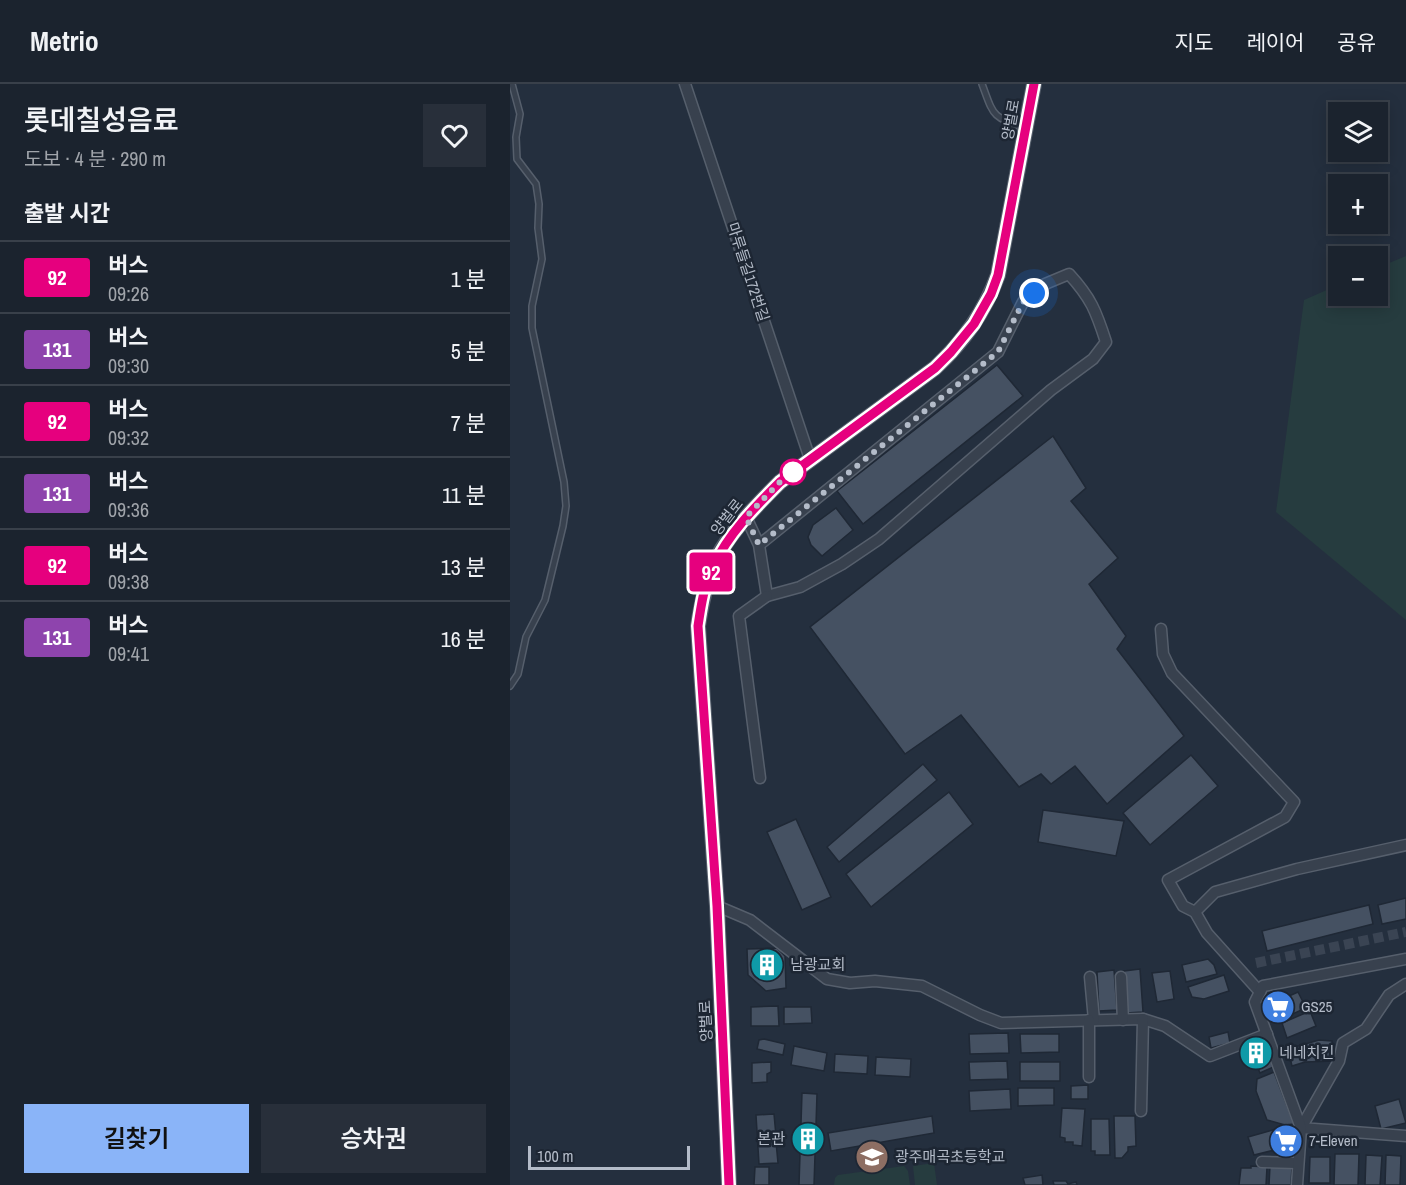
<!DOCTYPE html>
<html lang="ko">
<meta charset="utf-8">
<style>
:root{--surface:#1b232e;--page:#282f3a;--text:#f1f3f6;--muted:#a0a4aa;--line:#39404a;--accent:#8ab4f8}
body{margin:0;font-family:"Archivo Narrow","Noto Sans KR",sans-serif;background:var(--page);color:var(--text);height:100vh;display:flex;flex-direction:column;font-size:22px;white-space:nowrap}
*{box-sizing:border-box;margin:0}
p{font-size:20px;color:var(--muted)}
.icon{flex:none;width:33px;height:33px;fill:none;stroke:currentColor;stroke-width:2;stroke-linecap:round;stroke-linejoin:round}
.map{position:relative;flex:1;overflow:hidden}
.details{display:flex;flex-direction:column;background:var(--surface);width:510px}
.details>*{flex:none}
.badge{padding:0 12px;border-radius:4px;font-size:21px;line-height:39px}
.fabs{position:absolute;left:818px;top:18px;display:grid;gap:12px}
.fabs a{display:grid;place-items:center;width:60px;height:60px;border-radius:0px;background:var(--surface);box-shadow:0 3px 15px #0003,0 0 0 2px var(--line);font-size:30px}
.scale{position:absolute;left:18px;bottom:15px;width:162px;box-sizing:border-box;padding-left:6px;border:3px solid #b4bcc9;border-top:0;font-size:16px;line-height:21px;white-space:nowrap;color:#b4bcc9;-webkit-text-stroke:4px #1d2633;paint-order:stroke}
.you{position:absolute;width:30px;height:30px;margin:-15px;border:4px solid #fff;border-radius:50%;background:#1a73e8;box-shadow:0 0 0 9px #1a73e833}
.map>.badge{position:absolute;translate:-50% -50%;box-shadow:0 0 0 3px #fff}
h2{padding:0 24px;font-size:22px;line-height:54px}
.round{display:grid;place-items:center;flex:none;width:63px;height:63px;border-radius:0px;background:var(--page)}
.overview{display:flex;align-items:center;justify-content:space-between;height:102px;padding:0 24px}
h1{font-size:28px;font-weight:600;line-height:45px}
.action{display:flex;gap:12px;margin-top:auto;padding:12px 24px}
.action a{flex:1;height:69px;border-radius:0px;background:var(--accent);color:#111;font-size:24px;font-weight:600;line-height:69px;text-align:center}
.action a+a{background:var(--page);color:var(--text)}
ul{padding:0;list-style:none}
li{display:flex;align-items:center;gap:18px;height:72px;padding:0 24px;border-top:2px solid var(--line)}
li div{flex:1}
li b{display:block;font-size:22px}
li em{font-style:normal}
li .badge{min-width:66px;font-weight:700;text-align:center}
header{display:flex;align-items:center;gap:36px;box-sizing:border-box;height:84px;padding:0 30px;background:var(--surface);border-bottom:2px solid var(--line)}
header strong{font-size:28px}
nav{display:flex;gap:33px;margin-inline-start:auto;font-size:21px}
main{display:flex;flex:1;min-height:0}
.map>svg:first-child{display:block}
.green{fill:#263c3f}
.building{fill:#455162;stroke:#1f2835;stroke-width:1.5}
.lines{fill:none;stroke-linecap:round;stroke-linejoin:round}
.street-tunnel{stroke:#3a4453;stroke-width:10;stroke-dasharray:10 5;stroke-linecap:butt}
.lane-casing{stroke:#565f6c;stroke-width:8}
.street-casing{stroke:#565f6c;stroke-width:13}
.secondary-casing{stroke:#565f6c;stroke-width:16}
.lane{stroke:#38414e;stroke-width:5}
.street{stroke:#38414e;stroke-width:10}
.secondary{stroke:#465061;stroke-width:14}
.line-casing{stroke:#fff;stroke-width:14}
.line{stroke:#e6007e;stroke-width:9}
.walk{stroke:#b4bcc9;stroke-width:6;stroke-dasharray:0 10.8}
.stop-dot{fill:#fff;stroke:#e6007e;stroke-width:3}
.labels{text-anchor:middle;stroke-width:5;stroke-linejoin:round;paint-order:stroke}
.street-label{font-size:15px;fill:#b4bcc9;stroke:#1d2633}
.poi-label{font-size:15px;fill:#b4bcc9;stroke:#1d2633;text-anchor:start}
</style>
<header>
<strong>Metrio</strong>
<nav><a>지도</a><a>레이어</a><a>공유</a></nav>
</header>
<main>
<section class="details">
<div class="overview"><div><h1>롯데칠성음료</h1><p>도보 · 4 분 · 290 m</p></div><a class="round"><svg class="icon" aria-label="heart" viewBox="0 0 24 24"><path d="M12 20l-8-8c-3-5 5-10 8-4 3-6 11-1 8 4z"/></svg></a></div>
<h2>출발 시간</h2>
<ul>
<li><span class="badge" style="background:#e6007e;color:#fff">92</span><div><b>버스</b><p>09:26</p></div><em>1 분</em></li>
<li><span class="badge" style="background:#8e44ad;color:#fff">131</span><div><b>버스</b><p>09:30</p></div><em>5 분</em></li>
<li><span class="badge" style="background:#e6007e;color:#fff">92</span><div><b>버스</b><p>09:32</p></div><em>7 분</em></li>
<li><span class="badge" style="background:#8e44ad;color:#fff">131</span><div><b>버스</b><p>09:36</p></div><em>11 분</em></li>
<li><span class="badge" style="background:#e6007e;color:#fff">92</span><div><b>버스</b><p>09:38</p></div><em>13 분</em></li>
<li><span class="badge" style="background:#8e44ad;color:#fff">131</span><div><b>버스</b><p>09:41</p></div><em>16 분</em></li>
</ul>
<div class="action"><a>길찾기</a><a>승차권</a></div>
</section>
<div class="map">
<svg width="896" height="1101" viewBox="0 0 896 1101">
<rect width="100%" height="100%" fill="#242f3e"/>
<g class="green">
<polygon points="896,172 896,536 766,428 794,216 828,201 828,212 867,212 867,184"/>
<polygon points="424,1079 427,1101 405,1101 403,1082"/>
<polygon points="394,1082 398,1087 400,1101 324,1101 325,1094 328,1091"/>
</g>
<g class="building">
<polygon points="487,281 513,312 353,440 327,407"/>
<polygon points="543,352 576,404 561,417 608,474 579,500 616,552 607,565 674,652 597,720 565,682 541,700 531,690 509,703 451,631 395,670 300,543"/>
<polygon points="326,424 343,446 312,472 301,461 298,453 303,441"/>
<polygon points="681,671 708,702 640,761 613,729"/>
<polygon points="413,680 427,696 329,778 317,763"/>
<polygon points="439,708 463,740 361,823 336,790"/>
<polygon points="533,726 614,737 606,772 528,758"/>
<polygon points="286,735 321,813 292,826 257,748"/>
<polygon points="896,814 896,835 872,840 868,821"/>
<polygon points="859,821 863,840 757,867 752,847"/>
<polygon points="267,864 275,872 276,904 256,907 238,891 237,865"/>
<polygon points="698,875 704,881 707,890 676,898 672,881"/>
<polygon points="630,885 633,928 616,929 614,887"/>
<polygon points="604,886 607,926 589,927 587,888"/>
<polygon points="660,887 664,915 647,918 642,889"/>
<polygon points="714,891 719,907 694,915 682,913 678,903"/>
<polygon points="788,908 796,924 767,937 760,926 759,921"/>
<polygon points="268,922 269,942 241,942 241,923"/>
<polygon points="274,923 301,923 302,939 274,940"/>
<polygon points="800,927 806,942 777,954 772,939"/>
<polygon points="718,948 720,959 701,964 699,953"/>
<polygon points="498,949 499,969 460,970 459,950"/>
<polygon points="510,950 549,950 549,968 511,969"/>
<polygon points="254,955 275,960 273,971 247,965 249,956"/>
<polygon points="752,955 763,983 750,989 746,979 743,978 742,975 737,976 732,963"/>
<polygon points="809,956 822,957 823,977 795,978 782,982 778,965"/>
<polygon points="284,962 317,969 314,987 281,981"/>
<polygon points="325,970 358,972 357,990 324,988"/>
<polygon points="366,973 401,975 400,993 365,991"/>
<polygon points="497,977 498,995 460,996 459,978"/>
<polygon points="261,978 261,988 257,990 257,998 242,999 242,979"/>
<rect x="510" y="978" width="40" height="19"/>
<polygon points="764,988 784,1040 775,1041 757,1036 746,1007 747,995"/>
<polygon points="578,1001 578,1015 561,1015 561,1002"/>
<polygon points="508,1004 544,1004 544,1021 508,1022"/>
<polygon points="500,1005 501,1025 460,1027 459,1007"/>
<polygon points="292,1009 307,1010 304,1101 289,1101"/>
<polygon points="889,1015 896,1039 871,1045 865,1022"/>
<polygon points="552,1024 575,1025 572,1062 563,1061 563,1058 555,1058 555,1054 550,1053"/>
<polygon points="264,1030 266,1052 262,1053 262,1058 266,1058 268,1079 249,1080 246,1031"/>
<polygon points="422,1032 424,1049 321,1067 318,1049"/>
<polygon points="604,1032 625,1032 626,1062 618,1063 618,1067 612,1074 605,1074"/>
<polygon points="581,1035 599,1035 600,1071 585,1071 585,1067 581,1067"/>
<polygon points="770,1044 773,1046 777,1063 744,1071 738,1053"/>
<polygon points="825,1070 849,1070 848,1101 824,1101"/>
<polygon points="856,1071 872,1072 870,1101 855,1101"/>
<polygon points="876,1071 891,1072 890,1101 875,1101"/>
<polygon points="800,1073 820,1073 820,1099 799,1099"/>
<polygon points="741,1082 757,1083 756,1101 729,1101 731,1084 741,1084"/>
<polygon points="760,1082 782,1083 781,1101 759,1101"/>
<polygon points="245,1083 259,1083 259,1101 244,1101"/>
<polygon points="532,1091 533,1101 515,1101 513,1094"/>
<polygon points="543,1097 556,1097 558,1100 566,1098 567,1101 544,1101"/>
</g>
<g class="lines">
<polyline class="street-tunnel" points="746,879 896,848"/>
<g class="lane-casing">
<g id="lane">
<path d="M472,0C484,32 481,32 514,44"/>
<polyline points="0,602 8,590 16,553 35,516 53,442 56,422 54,398 22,244 22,222 32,175 28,144 29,120 26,100 7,75 6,53 10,30 2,0"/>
</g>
</g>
<g class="street-casing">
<g id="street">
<polyline points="175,0 300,375"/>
<path d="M236,433L249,461L488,268L513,218L535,200L559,190C581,214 586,227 596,258L583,275L541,306L369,455L332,480L290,503L257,512L249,461"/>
<polyline points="651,545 653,570 662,589 784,718 775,733 658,796 673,822 685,828"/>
<polyline points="250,694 229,532 257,512"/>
<polyline points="207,822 240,836 317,895 340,899 365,897 412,902 470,931 491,939 633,935 655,942 700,972 757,950"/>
<polyline points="580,893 584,936"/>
<polyline points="611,893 613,936"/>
<polyline points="896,900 879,911 856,945 833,959 829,977 791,1044 896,1052"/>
<polyline points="750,908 697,849 685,828 705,808 787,785 896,761"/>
<polyline points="579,993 579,936"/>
<polyline points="631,1027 633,935"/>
<polyline points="752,1078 787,1079"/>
<polyline points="787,1101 791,1044 745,918 753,902 896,875"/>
</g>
</g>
<g class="secondary-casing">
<path id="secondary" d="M219,1101L207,822L188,542C191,523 194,505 201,487C214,453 244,424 270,398L425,284C454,257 474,229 488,191L524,0"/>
</g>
<use href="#lane" class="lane"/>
<use href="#street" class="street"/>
<use href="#secondary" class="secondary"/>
</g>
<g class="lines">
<g class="line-casing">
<path id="line" d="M219,1101L207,822L188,542C191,522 194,501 203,483C218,450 244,424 270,398L425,284L441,268L464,240L481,210L488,191L524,0"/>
</g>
<use href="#line" class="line"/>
<polyline class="walk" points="283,388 285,387 270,398 236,433 249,461 488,268 513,218 524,209"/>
</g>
<defs>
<g id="building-disc" transform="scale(1.725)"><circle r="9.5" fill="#0f9aa8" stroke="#1d2633"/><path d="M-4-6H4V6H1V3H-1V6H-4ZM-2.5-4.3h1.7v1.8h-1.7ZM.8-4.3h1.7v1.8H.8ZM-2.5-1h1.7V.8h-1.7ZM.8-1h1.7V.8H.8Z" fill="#fff"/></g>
<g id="supermarket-disc" transform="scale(1.725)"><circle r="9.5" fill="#3f7fe0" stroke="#1d2633"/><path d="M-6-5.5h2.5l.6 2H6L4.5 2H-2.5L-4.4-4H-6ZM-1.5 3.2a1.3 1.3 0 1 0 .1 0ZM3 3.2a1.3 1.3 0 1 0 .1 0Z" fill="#fff"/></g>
<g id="school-disc" transform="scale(1.725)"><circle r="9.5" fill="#8d6e63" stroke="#1d2633"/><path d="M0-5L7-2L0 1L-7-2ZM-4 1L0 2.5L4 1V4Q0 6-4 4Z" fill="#fff"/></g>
</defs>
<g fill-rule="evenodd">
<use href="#building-disc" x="257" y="881"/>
<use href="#supermarket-disc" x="768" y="923"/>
<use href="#building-disc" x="746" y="969"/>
<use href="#building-disc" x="298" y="1055"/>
<use href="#supermarket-disc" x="776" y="1057"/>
<use href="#school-disc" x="362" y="1073"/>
</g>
<circle class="stop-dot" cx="283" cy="388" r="12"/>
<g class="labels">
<g class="street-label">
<text transform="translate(501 36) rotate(-80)" y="5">양벌로</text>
<text transform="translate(238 188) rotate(72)" y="5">마루들길172번길</text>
<text transform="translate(217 433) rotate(-52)" y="5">양벌로</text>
<text transform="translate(196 937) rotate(-93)" y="5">양벌로</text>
</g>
<g class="poi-label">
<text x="280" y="886">남광교회</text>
<text x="791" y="928">GS25</text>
<text x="769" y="974">네네치킨</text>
<text x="275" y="1060" text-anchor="end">본관</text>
<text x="799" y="1062">7-Eleven</text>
<text x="385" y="1078">광주매곡초등학교</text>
</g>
</g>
</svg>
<div class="fabs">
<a><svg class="icon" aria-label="layers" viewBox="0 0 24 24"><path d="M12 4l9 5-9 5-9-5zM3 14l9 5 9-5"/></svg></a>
<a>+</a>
<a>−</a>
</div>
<div class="scale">100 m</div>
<div class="you" style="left:524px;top:209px"></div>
<b class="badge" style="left:201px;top:488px;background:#e6007e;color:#fff">92</b>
</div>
</main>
